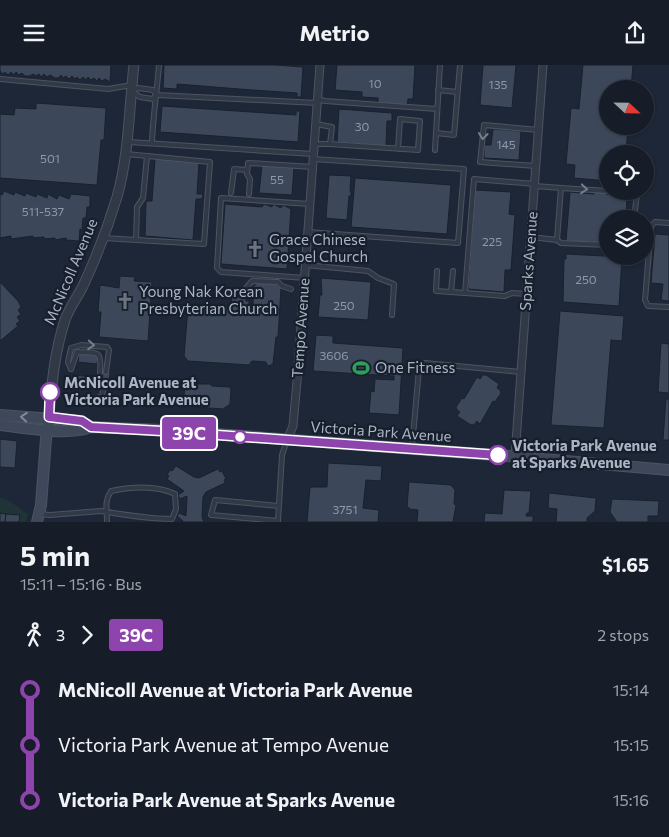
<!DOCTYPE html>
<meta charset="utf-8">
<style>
:root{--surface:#161d29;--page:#232a35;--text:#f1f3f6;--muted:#9ea2a8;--line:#353b46}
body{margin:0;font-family:Commissioner,sans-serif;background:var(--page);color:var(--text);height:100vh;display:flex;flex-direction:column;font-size:19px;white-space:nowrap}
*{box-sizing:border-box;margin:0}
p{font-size:16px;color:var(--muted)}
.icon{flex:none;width:28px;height:28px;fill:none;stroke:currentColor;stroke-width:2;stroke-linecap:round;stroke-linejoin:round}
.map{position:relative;height:457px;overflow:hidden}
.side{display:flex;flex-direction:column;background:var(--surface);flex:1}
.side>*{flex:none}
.badge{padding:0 10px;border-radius:4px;font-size:18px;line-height:32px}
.needle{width:32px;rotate:112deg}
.tools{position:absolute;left:599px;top:15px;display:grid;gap:10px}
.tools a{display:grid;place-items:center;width:55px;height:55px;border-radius:50%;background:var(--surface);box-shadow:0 1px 4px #0004,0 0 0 1px var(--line);font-size:25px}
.map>.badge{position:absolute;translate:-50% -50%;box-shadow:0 0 0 2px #fff}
.legs{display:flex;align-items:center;gap:8px;height:55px;padding:0 20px;font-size:16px}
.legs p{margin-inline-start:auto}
.overview{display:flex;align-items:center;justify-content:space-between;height:85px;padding:0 20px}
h1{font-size:28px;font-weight:700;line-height:38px}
ul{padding:0 20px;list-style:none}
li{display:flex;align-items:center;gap:18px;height:55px;font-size:19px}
li i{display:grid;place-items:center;width:8px;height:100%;margin:0 6px;background:currentColor}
li i::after{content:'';width:12px;height:12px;margin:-6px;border:4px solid;border-radius:50%;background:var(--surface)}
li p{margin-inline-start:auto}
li:first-child i{background:linear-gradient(#0000 50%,currentColor 0)}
li:last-child i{background:linear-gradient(currentColor 50%,#0000 0)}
header{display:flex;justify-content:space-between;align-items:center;height:65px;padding:0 20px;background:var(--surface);font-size:22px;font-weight:700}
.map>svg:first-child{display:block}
.green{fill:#203438}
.building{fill:#3c475a;stroke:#19212e}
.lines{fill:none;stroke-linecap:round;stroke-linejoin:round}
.service-casing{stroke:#4c5463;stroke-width:6}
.minor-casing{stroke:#4c5463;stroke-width:9}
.tertiary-casing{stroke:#4c5463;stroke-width:11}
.secondary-casing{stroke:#4c5463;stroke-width:12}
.service{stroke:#313947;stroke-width:4}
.minor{stroke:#313947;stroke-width:7}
.tertiary{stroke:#313947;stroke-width:9}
.secondary{stroke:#3f485b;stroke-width:10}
.oneway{stroke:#747d8c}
.oneway2{stroke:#80899b}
.line-1-casing{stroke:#fff;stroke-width:11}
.line-1{stroke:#8e44ad;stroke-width:8}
.stop-1-dot{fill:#fff;stroke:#8e44ad;stroke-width:2.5}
.labels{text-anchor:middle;stroke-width:4.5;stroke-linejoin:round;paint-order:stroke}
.number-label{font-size:12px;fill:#8f99aa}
.poi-label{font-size:15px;fill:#abb4c5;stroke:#171f2c;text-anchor:start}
.street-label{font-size:15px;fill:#abb4c5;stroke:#171f2c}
.stop-label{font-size:15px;font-weight:bold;fill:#abb4c5;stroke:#171f2c;text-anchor:start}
</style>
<header><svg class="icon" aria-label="menu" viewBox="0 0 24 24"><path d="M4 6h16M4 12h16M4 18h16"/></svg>Metrio<svg class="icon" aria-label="share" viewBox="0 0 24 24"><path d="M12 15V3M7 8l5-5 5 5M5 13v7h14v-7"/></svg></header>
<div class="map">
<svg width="669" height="457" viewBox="0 0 669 457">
<rect width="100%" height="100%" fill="#1e2737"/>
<path class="green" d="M0,433C10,434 19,444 28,449L26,457H20V450L0,449Z"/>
<g class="building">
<polygon points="0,0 111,0 110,17 105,14 102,16 99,13 97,16 94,13 91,15 88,12 86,15 83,12 80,15 77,12 75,14 72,11 69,14 66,11 63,13 61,10 58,13 55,13 50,10 47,12 44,9 41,12 39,9 36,11 33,9 30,11 25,11 22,8 19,10 16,7 14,10 11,7 8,10 5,7 3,9 0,6"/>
<polygon points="164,0 275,0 303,2 301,32 297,32 297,28 252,25 177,19 177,24 163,23"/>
<polygon points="337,0 415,0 413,34 408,34 407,40 378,38 378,33 362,32 362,27 335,25"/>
<polygon points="483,0 516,0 512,43 480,40"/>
<polygon points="583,0 633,0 631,24 608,24 608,61 628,61 626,89 608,89 608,116 574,113 575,100 566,99 571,43 579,44"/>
<polygon points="36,38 106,43 104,75 101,75 97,120 0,113 0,49 14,50 15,43 36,44"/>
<polygon points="162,41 296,50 296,46 300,46 298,77 160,67"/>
<polygon points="339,44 392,48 392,56 387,56 386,81 337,77"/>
<polygon points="493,64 521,66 519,95 484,93 484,80 491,80"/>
<polygon points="155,94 199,97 197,129 203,129 202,134 196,134 193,175 145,171 146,136 152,136"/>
<polygon points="262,100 294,102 292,130 259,128"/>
<polygon points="329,110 351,111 350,126 351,127 351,131 349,131 347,155 326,153"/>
<polygon points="355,113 451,120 447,169 351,162"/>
<polygon points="475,125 511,127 509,149 515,150 511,205 505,205 504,227 468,224"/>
<polygon points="4,126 14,130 15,127 25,131 26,128 36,132 37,129 47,133 48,129 57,134 59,130 69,134 71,129 90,131 90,142 87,142 86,153 83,153 82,165 80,164 79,176 66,175 66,173 55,175 55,173 44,174 44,172 33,173 33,171 11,174 11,171 0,173 0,129 2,130"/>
<polygon points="594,126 606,126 606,129 614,130 615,127 627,128 626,154 608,154 608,178 566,176 570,127 594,129"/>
<polygon points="225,139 262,142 264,139 272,142 273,139 281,143 283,140 291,144 287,204 221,199"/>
<polygon points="655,169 669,170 669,236 661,235 663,219 651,218"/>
<polygon points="566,189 622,192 619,241 563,237 564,194 566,194"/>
<polygon points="120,211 135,212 134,216 152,217 148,276 99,272 101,247 98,247 100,220 119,223"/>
<polygon points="321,213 371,217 368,255 318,252 320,230 322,230"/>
<polygon points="0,217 18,236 21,242 18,245 21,249 17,252 20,256 16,259 18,261 0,276"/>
<polygon points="258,217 275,218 281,223 278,272 276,272 273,299 269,301 267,300 266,297 252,296 249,300 188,296 184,291 188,243 193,239 231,242 232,231 246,233 246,236 249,236 249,239 253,239 254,221"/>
<polygon points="560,246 624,251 622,276 611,275 604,363 551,360"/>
<polygon points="316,270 333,271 333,278 403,283 399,350 369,348 371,326 374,327 375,314 394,315 394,311 313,306"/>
<polygon points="661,278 669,279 669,328 658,327"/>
<polygon points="79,288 98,290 97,299 78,297"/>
<polygon points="103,306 110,307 109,321 102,321"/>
<polygon points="71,310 97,312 96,324 70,322"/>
<polygon points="483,310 486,310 499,319 497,323 500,325 501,328 495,337 493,336 480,359 477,356 474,360 471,360 457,351 460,347 457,345 456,342 462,333 464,334 477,312 480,314"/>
<polygon points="187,319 210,319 212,321 230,322 231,325 230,339 223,344 183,341 185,321"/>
<polygon points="666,334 669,334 669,375 663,375"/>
<polygon points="0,374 17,376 15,403 0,402"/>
<polygon points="328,398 382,401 381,416 366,415 363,443 379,445 378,457 307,457 310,422 327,422"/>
<polygon points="176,401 194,412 199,413 218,404 220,407 222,406 226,414 224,415 225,418 206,427 203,432 202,452 204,457 181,457 183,456 177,451 179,448 186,451 187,431 180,434 178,430 184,426 167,414 169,411 167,410 170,405 172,406"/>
<polygon points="409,417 451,420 455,425 454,439 456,440 453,457 417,457 418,445 410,444 407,441"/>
<polygon points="504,425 531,426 529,448 527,448 526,451 533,451 533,457 484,457 485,448 502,449"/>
<polygon points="549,428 596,433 595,446 587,453 587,457 556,457 557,444 548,443"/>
<polygon points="612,434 659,436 658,451 648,451 648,457 617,457 610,447"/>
<polygon points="0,448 6,449 5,457 0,457"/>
<polygon points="6,449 20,450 19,457 5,457"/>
</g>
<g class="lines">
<g class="service-casing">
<g id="service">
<polyline points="0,14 108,24 132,20"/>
<polyline points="438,25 457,27"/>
<polyline points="132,26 138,23 153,25 157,30 317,38"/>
<polyline points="133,27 140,32 153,34 155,31"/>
<polyline points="317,34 325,36 437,44"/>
<polyline points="436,68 454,70 460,0"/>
<polyline points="129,77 313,89"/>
<path d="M152,77C153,51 157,26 159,0"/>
<polyline points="314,79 330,79 332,62 316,59"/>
<polyline points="330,79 418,85 420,56 400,54 398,84"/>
<polyline points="435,85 440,0"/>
<polyline points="536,101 480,97 484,60 539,65"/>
<polyline points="561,123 608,126"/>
<polyline points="610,126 637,129 634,154"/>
<polyline points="231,128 234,104 247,105"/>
<polyline points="249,129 250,114 247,109 248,98 313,102"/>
<polyline points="669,158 655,157 651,161 645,235 648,241 669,242"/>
<polyline points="308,167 458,178 464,104 313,94"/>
<polyline points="531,172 557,175 561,123 535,121"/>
<polyline points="103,173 204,179 210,97 126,89"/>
<polyline points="136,175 137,142 143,133 147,91"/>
<polyline points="557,175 561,178 608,180"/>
<polyline points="306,200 368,206 378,213 394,219 392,250"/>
<polyline points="437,206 436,226 465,228"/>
<polyline points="305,213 221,207 217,203 221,133 310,139"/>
<polyline points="246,223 252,216 278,217 282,221 291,224"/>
<polyline points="451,227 453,206"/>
<polyline points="526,229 512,228 505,231 465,228 474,114 535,119"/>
<polyline points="71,304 68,297 71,283 81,280 107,282 109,285 106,307"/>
<path d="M71,304L77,287C98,288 102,284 100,308"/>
<polyline points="93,334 102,331 104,321"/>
<polyline points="412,382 419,304 421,299 425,298 521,307"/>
<polyline points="279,441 215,435 211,450 278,456 282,390 287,375"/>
<path d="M39,449L50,450L101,446C125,450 147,454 172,454L176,444L175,429C156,420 131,422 111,426C104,437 107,444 107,457"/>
</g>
</g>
<g class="minor-casing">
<g id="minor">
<polyline points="287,375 293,361 297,316 320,0"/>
<polyline points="515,391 543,0"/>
</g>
</g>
<g class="tertiary-casing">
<path id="tertiary" d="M49,352C52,318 54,289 65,255C69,243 77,233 83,221C96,193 108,162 117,132C129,90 129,43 134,0"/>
</g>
<g class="secondary-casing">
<g id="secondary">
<polyline points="0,350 81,356 91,362"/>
<path d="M0,360C24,363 69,371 91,362L162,365L508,391L669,405"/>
<polyline points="37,457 41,440 46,374 49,352"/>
</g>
</g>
<use href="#service" class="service"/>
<use href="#minor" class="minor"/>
<use href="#tertiary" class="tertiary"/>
<use href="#secondary" class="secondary"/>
</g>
<defs><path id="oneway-chevron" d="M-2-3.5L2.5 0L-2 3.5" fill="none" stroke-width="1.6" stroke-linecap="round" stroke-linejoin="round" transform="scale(1.25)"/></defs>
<g class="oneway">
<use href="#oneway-chevron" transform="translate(483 71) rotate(96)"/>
<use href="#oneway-chevron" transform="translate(584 124) rotate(5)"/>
<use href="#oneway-chevron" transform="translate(91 280) rotate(4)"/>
</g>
<use class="oneway2" href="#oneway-chevron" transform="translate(24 352) rotate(-176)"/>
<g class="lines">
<g class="line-1-casing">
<polyline id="line-1" points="50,327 49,352 82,356 91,362 162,366 498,390"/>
</g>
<use href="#line-1" class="line-1"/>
</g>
<defs>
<g id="church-bare" transform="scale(1.35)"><path d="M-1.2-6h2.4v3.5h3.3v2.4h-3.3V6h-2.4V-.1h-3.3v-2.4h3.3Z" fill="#6b7280" stroke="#171f2c" stroke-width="2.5" paint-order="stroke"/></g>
<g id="stadium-bare" transform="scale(1.35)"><path d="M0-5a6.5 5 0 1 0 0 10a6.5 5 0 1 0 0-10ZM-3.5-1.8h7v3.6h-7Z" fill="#2e9e5b" stroke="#171f2c" stroke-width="2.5" paint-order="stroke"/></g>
</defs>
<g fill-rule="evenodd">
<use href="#church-bare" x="255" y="184"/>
<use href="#church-bare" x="125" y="236"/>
<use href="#stadium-bare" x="361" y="303"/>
</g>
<g class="stop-1-dot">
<circle cx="50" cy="327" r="9"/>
<circle cx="240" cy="372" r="6"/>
<circle cx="498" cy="390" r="9"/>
</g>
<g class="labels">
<g class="number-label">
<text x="375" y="23">10</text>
<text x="498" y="24">135</text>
<text x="362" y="66">30</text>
<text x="506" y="84">145</text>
<text x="50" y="98">501</text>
<text x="277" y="119">55</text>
<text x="43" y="151">511-537</text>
<text x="492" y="181">225</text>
<text x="586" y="219">250</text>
<text x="344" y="245">250</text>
<text x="334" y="295">3606</text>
<text x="345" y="449">3751</text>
</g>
<g class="poi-label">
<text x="269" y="180">Grace Chinese<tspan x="269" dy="17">Gospel Church</tspan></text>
<text x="139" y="232">Young Nak Korean<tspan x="139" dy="17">Presbyterian Church</tspan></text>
<text x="375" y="308">One Fitness</text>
</g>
<g class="street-label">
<text transform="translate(529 196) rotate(-86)" y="5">Sparks Avenue</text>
<text transform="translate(71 207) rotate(-67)" y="5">McNicoll Avenue</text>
<text transform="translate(301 263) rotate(-86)" y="5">Tempo Avenue</text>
<text transform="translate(381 367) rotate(4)" y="5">Victoria Park Avenue</text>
</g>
<g class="stop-label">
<text x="64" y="323">McNicoll Avenue at<tspan x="64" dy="17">Victoria Park Avenue</tspan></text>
<text x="512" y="386">Victoria Park Avenue<tspan x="512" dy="17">at Sparks Avenue</tspan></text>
</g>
</g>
</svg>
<div class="tools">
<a><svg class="needle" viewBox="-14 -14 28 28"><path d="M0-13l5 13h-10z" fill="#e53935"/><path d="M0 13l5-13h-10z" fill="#9ea2a8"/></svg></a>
<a><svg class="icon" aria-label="locate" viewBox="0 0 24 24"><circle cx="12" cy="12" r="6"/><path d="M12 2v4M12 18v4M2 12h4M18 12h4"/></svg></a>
<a><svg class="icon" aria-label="layers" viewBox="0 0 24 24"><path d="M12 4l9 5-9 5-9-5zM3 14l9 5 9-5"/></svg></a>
</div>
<b class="badge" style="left:189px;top:368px;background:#8e44ad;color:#fff">39C</b>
</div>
<section class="side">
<div class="overview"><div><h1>5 min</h1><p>15:11 – 15:16 · Bus</p></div><b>$1.65</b></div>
<div class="legs"><svg class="icon" aria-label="walk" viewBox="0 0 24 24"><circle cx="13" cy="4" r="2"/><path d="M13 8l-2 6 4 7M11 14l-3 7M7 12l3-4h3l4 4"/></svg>3<svg class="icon" aria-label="forward" viewBox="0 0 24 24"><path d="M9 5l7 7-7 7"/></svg><b class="badge" style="background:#8e44ad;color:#fff">39C</b><p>2 stops</p></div>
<ul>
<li><i style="color:#8e44ad"></i><b>McNicoll Avenue at Victoria Park Avenue</b><p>15:14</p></li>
<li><i style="color:#8e44ad"></i><span>Victoria Park Avenue at Tempo Avenue</span><p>15:15</p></li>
<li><i style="color:#8e44ad"></i><b>Victoria Park Avenue at Sparks Avenue</b><p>15:16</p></li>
</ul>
</section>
